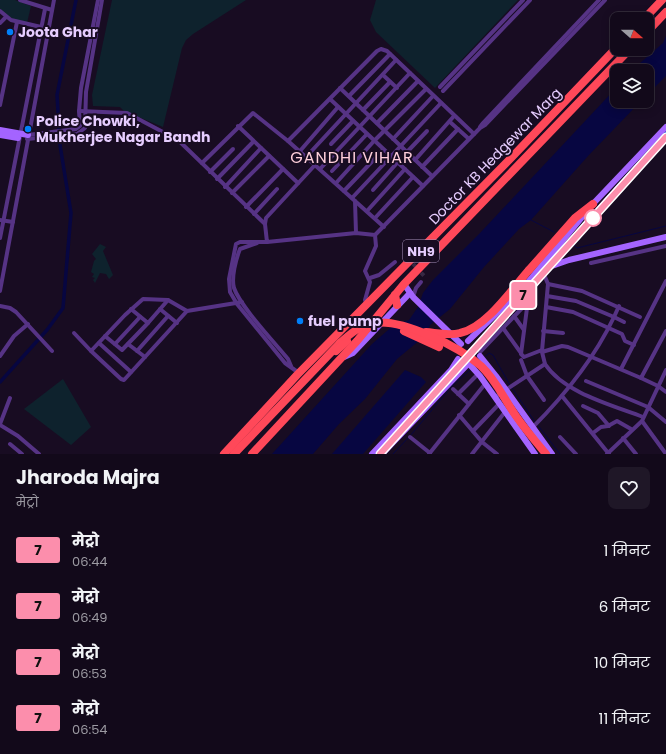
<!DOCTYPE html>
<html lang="hi">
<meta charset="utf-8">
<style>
:root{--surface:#12091a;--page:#1f1727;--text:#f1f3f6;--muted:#9c9aa2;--line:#312a39}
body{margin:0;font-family:Poppins,"Noto Sans Devanagari",sans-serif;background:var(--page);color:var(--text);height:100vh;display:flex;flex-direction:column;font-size:15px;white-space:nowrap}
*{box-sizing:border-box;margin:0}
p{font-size:13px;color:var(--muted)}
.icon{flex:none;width:22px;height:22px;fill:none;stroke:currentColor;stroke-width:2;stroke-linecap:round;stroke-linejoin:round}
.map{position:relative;height:454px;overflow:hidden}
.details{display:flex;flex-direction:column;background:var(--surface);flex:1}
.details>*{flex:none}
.badge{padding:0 8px;border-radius:3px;font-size:14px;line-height:26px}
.needle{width:26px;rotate:111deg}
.controls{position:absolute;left:610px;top:12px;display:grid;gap:8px}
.controls a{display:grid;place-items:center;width:44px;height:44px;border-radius:8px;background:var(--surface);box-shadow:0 2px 10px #0003,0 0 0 1px var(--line);font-size:20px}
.map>.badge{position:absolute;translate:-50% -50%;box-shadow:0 0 0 2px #fff}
.round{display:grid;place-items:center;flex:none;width:42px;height:42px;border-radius:8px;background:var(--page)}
.overview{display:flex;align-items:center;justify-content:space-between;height:68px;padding:0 16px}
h1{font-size:19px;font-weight:700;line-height:30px}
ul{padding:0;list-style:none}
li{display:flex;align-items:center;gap:12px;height:56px;padding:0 16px}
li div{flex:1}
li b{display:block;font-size:15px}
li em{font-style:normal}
li .badge{min-width:44px;font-weight:700;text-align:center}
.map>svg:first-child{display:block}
.green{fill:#0e222d}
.water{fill:#070641}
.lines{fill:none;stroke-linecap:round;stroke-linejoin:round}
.stream{stroke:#070641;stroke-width:1}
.canal{stroke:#070641;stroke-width:3.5}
.street-tunnel{stroke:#372943;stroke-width:4;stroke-dasharray:4 2;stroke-linecap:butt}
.street{stroke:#563385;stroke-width:4}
.secondary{stroke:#a464ff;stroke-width:6}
.highway{stroke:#ff4859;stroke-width:8}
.rail-casing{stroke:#007ff8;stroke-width:2.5}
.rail{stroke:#180c22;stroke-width:1;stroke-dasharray:3;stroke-linecap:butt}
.highway-bridge{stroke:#ff4859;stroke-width:8}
.line-casing{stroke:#fff;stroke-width:9}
.line{stroke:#fc8eac;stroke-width:6}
.poi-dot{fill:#007ff8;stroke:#180c22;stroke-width:1.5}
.stop-dot{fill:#fff;stroke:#fc8eac;stroke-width:2}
.labels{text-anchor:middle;stroke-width:4;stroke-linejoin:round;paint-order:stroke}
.shield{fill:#180c22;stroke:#a893bd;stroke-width:1}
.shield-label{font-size:13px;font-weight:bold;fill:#e6cdff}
.poi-label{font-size:14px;font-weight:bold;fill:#e6cdff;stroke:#180c22;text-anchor:start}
.street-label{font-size:14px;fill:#e6cdff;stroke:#180c22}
.quarter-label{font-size:16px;letter-spacing:1px;fill:#ffcfdb;stroke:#180c22}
</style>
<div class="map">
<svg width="666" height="454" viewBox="0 0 666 454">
<rect width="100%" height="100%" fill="#180c22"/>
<g class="green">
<path d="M0,0H15L31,6L27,23C15,21 8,17 0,9Z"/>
<polygon points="112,0 246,0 193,34 186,40 182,48 163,127 124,111 120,107 93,106 92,95"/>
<polygon points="376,0 518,0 435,88 376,32 370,20"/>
<polygon points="100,244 106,247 103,251 113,275 109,279 106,274 100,273 95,283 93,280 95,278 92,277 94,274 91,272 94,261 96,259 92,254"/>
<polygon points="63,379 91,427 71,445 24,409"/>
</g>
<g class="water">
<polygon points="666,36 666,76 647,95 647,71 631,71 663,43"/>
<polygon points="617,87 617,101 641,101 588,156 531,220 519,229 484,267 450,309 430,325 426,335 397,359 365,399 339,424 313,454 272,454 372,344 395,324 409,320 418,307 423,293 433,280 480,233"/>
<polygon points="405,370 421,377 426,382 363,454 332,454"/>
</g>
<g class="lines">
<g class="stream">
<polyline points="531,220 554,232"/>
<polyline points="573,244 577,248 666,226"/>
<polyline points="486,356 489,353 493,355 510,385"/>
<polyline points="512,388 535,422"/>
<polyline points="537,424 560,454"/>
<polyline points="410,436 452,386 470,370"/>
<polyline points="393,454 408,438"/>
</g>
<polyline class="canal" points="0,382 47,330 63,308 71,213 60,145 57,95 76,0"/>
<polyline class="street-tunnel" points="405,255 425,277"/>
<g class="street">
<polyline points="20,0 52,10"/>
<polyline points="0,11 11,20 41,27"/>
<polyline points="0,23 6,17"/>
<polyline points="383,75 397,88"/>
<polyline points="440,87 523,0"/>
<polyline points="340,88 432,176"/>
<polyline points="443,91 530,0"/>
<polyline points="349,96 390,54"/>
<polyline points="330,99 423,186"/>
<polyline points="0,105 17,22"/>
<polyline points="363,110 390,82"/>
<polyline points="79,111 127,113 178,140 265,224 267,242 356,233 375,235 376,246 365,271 370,282 365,300 367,305"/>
<polyline points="450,122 469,139"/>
<polyline points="377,123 418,81"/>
<polyline points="238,126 298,183"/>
<polyline points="480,127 483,123 599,0"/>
<polyline points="28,135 76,129 80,126 79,111 81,88 98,0"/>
<polyline points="27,139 77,134 85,128 86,92 102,0"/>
<polyline points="393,139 433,96"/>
<polyline points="288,141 384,227"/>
<polyline points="331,144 353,121"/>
<polyline points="300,151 338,107"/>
<polyline points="407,152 427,131"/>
<polyline points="306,157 396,60"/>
<polyline points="415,160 454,116"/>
<polyline points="202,163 253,113 288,141 377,51 381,49 387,51 474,134"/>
<polyline points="422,167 458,129"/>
<polyline points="320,169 410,73"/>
<polyline points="332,171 367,134"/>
<polyline points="210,172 233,149"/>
<polyline points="217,179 253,142"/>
<polyline points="336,183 374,141 426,89"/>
<polyline points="225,187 261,148"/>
<polyline points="373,190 397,163"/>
<polyline points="344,191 383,150"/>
<polyline points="232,193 269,156"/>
<polyline points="352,198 441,103"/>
<polyline points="355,201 356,233"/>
<polyline points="246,207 283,169"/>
<polyline points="367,211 405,169"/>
<polyline points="254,214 277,189"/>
<polyline points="375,218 413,177"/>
<polyline points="0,220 13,222"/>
<polyline points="265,224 266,218 315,165"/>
<polyline points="375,235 480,128 485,125 605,0"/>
<polyline points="0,238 45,9"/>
<polyline points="267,242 240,242 236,244 229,279 230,292 237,304 285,363 299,373"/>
<path d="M257,243L240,249C236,259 231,278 234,288C240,306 275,343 288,359L291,366"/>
<polyline points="591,263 666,246"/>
<polyline points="370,278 379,275 395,262"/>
<polyline points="548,284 582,291 640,317"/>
<polyline points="0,291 54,0"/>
<polyline points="547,296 576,301 614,317 619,306"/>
<polyline points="413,297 416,288 421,282"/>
<polyline points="0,306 10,308 16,312 52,351"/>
<polyline points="546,307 573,312 622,334 625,341 634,345"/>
<polyline points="131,309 148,323 168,300"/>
<polyline points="160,309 177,323"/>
<polyline points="514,316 524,330"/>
<polyline points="503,328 521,353"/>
<polyline points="543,331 563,333"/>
<polyline points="74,333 91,351 125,315 143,299 168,300 187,311 242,302"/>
<polyline points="105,336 122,350 148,323"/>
<polyline points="99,343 131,372"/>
<polyline points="115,344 140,317"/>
<polyline points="128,344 145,357"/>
<polyline points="91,351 121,379 124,380 187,311"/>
<polyline points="137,351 168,316"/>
<polyline points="542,351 548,284 543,272"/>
<polyline points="480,352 525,305 527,308 521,354 524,357 542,350"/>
<polyline points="0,356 14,336 28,324"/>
<polyline points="521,360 527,376 544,400"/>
<path d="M545,364C564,393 612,405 643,417"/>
<polyline points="621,369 666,281"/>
<polyline points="641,378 658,386 666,392"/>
<polyline points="586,381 648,407 666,422"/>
<polyline points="453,389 469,404"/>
<polyline points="458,394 478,374"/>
<polyline points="562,396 609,454"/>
<polyline points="495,397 545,364 542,352 562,346 568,347 641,378 666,331"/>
<polyline points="583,406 598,413 609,426"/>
<polyline points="459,415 482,442 497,454"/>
<polyline points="642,421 666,454"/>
<polyline points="0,424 10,398"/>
<polyline points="0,425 18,436 39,454"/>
<path d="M532,428C565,395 594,359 614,317L624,322"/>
<polyline points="473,431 499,404"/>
<polyline points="593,433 601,427 608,426 617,421 631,429"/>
<polyline points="410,437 430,453"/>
<polyline points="560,437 576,454"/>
<polyline points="623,438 636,454"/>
<polyline points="10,444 22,454"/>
<polyline points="429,454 485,384"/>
<polyline points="472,454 505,412"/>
<polyline points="607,454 642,421 666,370"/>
</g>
<g class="secondary">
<polyline points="0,130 28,135"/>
<polyline points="0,135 18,138"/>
<polyline points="590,207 666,127"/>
<polyline points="549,267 569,260 666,237"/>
<polyline points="404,284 413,297 461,344"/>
<polyline points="468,341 524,287 583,216"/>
<path d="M479,347C489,326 510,314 525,296C570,241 617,188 666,136"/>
<polyline points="480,356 496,376 552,454"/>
<polyline points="344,357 353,353 410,293"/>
<polyline points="470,365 480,376 535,454"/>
<polyline points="372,454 451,370 458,359"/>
<polyline points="382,454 467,365"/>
</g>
<g class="highway">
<polyline points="644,19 662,0"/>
<polyline points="647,32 666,12"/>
<polyline points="529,270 575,218 593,204"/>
<polyline points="395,295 397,305"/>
<polyline points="224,454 297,375 512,157 617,47"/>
<polyline points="234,454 340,343"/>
<polyline points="252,454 357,341 404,284 630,49"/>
</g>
<g class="rail-casing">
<polyline id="rail" points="377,454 666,133"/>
</g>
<use href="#rail" class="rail"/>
<g class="highway-bridge">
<polyline points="404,331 439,347"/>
<path d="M426,332C437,333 449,336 460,333C486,328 512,289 529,270"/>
<path d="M340,343C350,334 359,326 373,323C403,318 459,347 481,366C496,380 504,399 516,416C525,429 536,442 546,454"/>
<polyline points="336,351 347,341"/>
</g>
</g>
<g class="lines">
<g class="line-casing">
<polyline id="line" points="380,454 666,137"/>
</g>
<use href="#line" class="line"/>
</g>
<g class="poi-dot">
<circle cx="10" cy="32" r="4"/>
<circle cx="28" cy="129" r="4"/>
<circle cx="300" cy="321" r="4"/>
</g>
<circle class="stop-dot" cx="593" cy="218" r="8"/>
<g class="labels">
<rect class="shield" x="403" y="240" width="36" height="22" rx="3"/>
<g class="shield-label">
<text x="421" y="256">NH9</text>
</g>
<g class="poi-label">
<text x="18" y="37">Joota Ghar</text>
<text x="36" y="126">Police Chowki,<tspan x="36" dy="16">Mukherjee Nagar Bandh</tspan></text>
<text x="308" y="326">fuel pump</text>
</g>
<g class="street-label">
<text transform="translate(495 156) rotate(-46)" y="5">Doctor KB Hedgewar Marg</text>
</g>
<g class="quarter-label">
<text x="352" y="163">GANDHI VIHAR</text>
</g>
</g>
</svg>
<div class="controls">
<a><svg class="needle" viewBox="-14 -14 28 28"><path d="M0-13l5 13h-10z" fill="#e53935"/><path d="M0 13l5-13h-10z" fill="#9c9aa2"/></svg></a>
<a><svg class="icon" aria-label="layers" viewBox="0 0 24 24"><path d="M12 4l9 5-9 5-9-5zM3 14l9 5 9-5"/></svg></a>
</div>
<b class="badge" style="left:523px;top:295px;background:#fc8eac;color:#111">7</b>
</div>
<section class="details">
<div class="overview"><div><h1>Jharoda Majra</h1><p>मेट्रो</p></div><a class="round"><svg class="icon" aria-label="heart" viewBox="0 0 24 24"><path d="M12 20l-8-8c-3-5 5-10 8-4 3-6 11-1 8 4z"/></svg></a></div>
<ul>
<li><span class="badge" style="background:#fc8eac;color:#111">7</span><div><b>मेट्रो</b><p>06:44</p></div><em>1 मिनट</em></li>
<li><span class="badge" style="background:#fc8eac;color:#111">7</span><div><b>मेट्रो</b><p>06:49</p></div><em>6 मिनट</em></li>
<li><span class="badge" style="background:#fc8eac;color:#111">7</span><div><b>मेट्रो</b><p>06:53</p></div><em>10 मिनट</em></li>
<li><span class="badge" style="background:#fc8eac;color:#111">7</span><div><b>मेट्रो</b><p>06:54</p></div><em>11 मिनट</em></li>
</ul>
</section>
